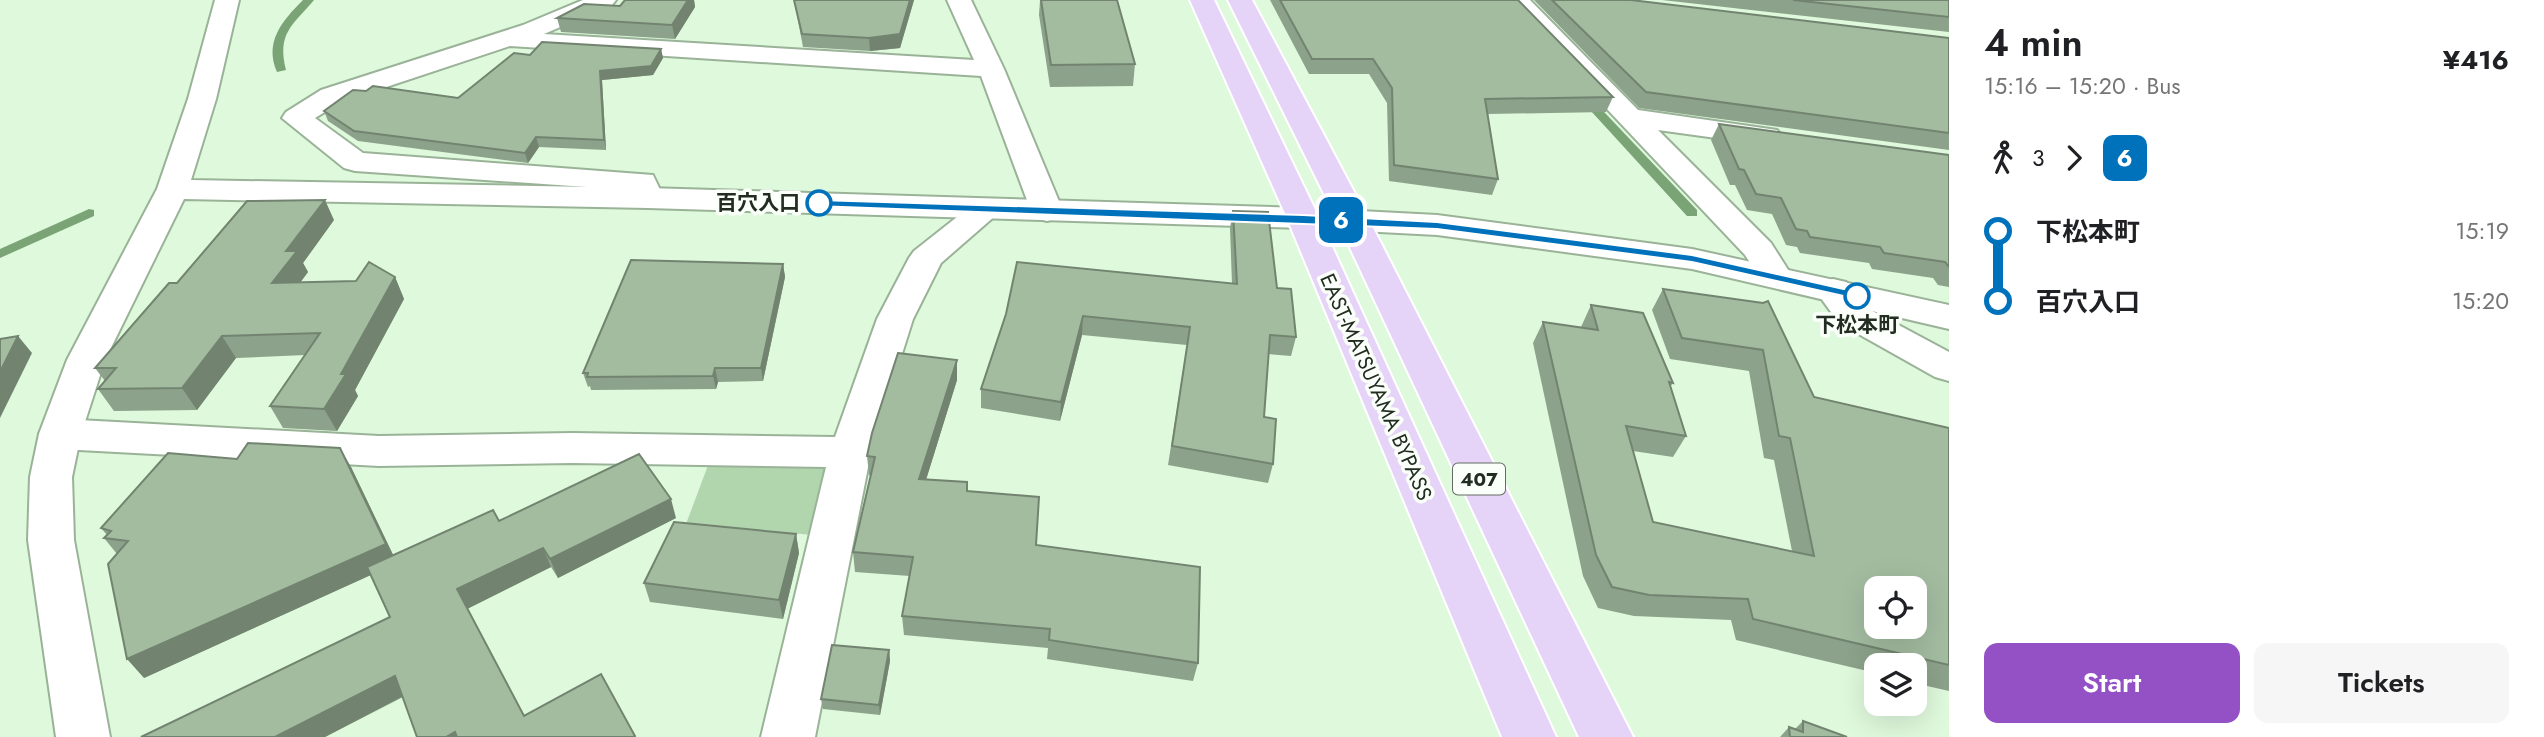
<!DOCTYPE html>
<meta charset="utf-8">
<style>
:root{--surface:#fff;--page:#f6f6f6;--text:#202124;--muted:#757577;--accent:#9451c6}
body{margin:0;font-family:Jost,"Noto Sans JP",sans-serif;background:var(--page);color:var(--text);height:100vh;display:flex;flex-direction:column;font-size:26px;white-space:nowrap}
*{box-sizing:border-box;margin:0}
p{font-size:23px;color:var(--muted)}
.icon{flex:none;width:38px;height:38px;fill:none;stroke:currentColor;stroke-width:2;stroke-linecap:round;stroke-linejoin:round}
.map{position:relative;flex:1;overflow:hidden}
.sheet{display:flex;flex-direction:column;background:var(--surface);width:595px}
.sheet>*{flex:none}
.badge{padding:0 14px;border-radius:10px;font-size:24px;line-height:46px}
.fabs{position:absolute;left:1864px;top:576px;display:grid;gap:14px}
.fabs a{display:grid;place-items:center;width:63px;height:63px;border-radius:14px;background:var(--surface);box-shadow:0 7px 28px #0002;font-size:35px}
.map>.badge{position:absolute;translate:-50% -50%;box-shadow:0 0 0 4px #fff}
.legs{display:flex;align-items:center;gap:10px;height:77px;padding:0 35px;font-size:23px}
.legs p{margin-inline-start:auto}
.headline{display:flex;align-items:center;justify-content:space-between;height:119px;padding:0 35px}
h1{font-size:38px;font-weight:600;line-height:52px}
.primary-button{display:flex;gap:14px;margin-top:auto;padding:14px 35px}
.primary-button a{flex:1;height:80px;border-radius:14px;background:var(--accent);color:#fff;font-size:28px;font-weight:600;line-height:80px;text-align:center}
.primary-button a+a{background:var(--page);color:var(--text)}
ul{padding:0 35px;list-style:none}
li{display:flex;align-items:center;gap:24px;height:70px;font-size:26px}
li i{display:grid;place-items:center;width:10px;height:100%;margin:0 9px;background:currentColor}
li i::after{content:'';width:18px;height:18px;margin:-9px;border:5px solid;border-radius:50%;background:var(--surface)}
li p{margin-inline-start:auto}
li:first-child i{background:linear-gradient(#0000 50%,currentColor 0)}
li:last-child i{background:linear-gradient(currentColor 50%,#0000 0)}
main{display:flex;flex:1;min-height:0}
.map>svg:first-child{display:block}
.green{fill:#b1d6ad}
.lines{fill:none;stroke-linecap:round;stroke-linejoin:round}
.stream{fill:#7aa476;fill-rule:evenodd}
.minor-casing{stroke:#9ab398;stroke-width:4}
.tertiary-casing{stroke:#9ab398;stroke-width:4}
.trunk-casing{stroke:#fff;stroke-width:4}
.minor{fill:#fff;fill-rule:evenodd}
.tertiary{fill:#fff;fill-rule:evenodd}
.trunk{fill:#e6d3f8;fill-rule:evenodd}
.wall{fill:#8ca28a}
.shaded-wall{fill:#728470}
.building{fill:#a3bca0;stroke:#728470;stroke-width:2;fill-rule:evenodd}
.line-1{fill:#0072bc;stroke:#fff;stroke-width:2}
.stop-1-dot{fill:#fff;stroke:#0072bc;stroke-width:3.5}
.labels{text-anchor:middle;stroke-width:7;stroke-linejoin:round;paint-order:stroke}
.shield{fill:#fafff9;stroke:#636b62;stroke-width:2}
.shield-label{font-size:19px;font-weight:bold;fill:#222c21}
.stop-label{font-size:21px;font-weight:bold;fill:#222c21;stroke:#fafff9;text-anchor:end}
.street-label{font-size:21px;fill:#222c21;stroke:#fafff9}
</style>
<main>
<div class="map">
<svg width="1949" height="737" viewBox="0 0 1949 737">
<rect width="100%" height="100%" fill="#dff9dc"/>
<polygon class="green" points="710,460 816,461 833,475 813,535 686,524"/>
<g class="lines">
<g class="stream">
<path d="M303,0H314C292,26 277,33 286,70L277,72C264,42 282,21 303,0Z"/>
<polygon points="1584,94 1588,95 1697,210 1697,216 1687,216 1580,99 1580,95"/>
<polygon points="89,209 94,210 94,216 0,258 0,249"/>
</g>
<g class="minor-casing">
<g id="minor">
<polygon points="583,0 616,0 612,5 544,34 974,60 947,0 971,0 1004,69 1063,211 1058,218 1047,221 1036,218 1031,211 981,76 510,46 341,102 315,118 363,153 653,175 664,198 659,205 648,208 637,205 629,190 355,171 344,168 282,118 286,112 321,90 523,25"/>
<polygon points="1504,0 1530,0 1638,110 1777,130 1782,136 1777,142 1767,145 1658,130 1771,243 1792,276 1787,283 1775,287 1763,283 1745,255"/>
<polygon points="987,199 998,202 1003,209 941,263 913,319 871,452 815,737 761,737 826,467 573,463 379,466 60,449 45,444 39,434 45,424 60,419 379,436 573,433 835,437 877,319 909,258 914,251 976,202"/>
<polygon points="1833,279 1846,282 1865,307 1949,352 1949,381 1935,377 1839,323 1815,290 1820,282"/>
</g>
</g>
<g class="tertiary-casing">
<polygon id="tertiary" points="215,0 239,0 216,99 191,180 648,188 1303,208 1437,215 1692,249 1949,305 1949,329 1692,269 1437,235 1303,228 648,208 184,199 105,360 81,434 72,477 74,540 110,737 56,737 28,540 30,477 39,434 67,360 157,189 188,99"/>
</g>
<g class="trunk-casing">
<g id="trunk">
<polygon points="1190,0 1214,0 1319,218 1556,737 1502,737 1287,218"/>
<polygon points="1228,0 1252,0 1369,220 1633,737 1579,737 1337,220"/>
</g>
</g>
<use href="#minor" class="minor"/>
<use href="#tertiary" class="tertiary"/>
<use href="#trunk" class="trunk"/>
</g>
<g class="wall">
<polygon points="625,0 694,0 695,7 675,39 561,32 557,18 620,6"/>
<polygon points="794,0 914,0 900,48 870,51 803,47"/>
<polygon points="1040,0 1117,0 1135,64 1133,86 1050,87 1039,15"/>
<polygon points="1270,0 1518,0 1613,97 1606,112 1488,114 1498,179 1492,195 1389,181 1387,103 1369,74 1309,74"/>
<polygon points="1534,0 1631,0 1949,38 1949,150 1639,108"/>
<polygon points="1662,0 1949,0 1949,32"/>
<polygon points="661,49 663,58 653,75 602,80 606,150 539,147 528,163 358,141 328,121 324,111 458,98 530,55"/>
<polygon points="1719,124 1949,155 1949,287 1938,285 1933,278 1872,269 1869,263 1800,253 1797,247 1786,245 1772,214 1747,210 1735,185 1730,185 1711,140"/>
<polygon points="1233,211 1277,288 1296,337 1291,356 1268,354 1264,417 1273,464 1268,483 1168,465 1187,345 1082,335 1060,421 981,408 981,389 1006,314 1232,284 1230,228"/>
<polygon points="334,220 303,263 308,272 300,282 356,281 395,277 404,299 355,390 358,396 337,431 283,428 270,406 305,355 236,358 197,410 114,411 98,389 105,381 95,368 177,283"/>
<polygon points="783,264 785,277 763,381 718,382 716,389 591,390 590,386 588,387 583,373"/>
<polygon points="1663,289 1763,303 1814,397 1949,428 1949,691 1914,683 1914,665 1876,665 1876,673 1736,640 1731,620 1634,616 1598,608 1583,576 1533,343 1543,322 1581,327 1591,305 1673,383 1670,387 1686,436 1673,457 1633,451 1653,522 1792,551 1774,460 1764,458 1749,371 1670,359 1652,310"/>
<polygon points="957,360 957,380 926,480 967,492 1036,545 1198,663 1193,681 1047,659 1048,648 904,635 902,616 910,576 855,572 853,552 871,476 869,475 867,456"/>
<polygon points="351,467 393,555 499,521 676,518 558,578 551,567 467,609 524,716 601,674 636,737 417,737 403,697 325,737 141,737 390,617 371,575 144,678 117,554 104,538 107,535 101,528"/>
<polygon points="796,534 799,553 783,619 650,602 644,583"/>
<polygon points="889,650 890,661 880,715 823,709 821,699"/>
<polygon points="1803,721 1847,737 1780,737 1789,727 1795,729"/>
</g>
<g class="shaded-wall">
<polygon points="688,0 694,0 695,7 675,39 672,25"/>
<polygon points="910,0 914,0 900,48 870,51 869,38"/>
<polygon points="661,49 663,58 653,75 602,80 606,150 604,140 600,71"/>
<polygon points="536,137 539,147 528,163 525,153"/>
<polygon points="325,200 334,220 303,263 308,272 284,305 272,283 286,251"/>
<polygon points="783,264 785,277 763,381 761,368"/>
<polygon points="395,277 404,299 355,390 358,396 337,431 324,409 341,374"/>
<polygon points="1083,316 1082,335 1060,421 1061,402"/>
<polygon points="18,336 32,353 0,418 0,372"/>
<polygon points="222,336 236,358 197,410 182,388"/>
<polygon points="957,360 957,380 920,499 919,479"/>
<polygon points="715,368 718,382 716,389 713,376"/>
<polygon points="340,448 351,467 397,563 144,678 127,659"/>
<polygon points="671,499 676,518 558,578 550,559"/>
<polygon points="796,534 799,553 783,619 779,600"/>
<polygon points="543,548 551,567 467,609 457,589"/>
<polygon points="889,650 890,661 880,715 879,705"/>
<polygon points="395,676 407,694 325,737 275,737"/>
<polygon points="455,732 458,737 446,737"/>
</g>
<g class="building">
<polygon points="625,0 688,0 672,25 557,18 584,4 620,6"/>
<polygon points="794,0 910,0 900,34 869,38 802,34"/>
<polygon points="1041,0 1117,0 1135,64 1051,65"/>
<polygon points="1280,0 1518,0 1613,97 1485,99 1498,179 1394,165 1392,88 1373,59 1312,59"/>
<polygon points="1552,0 1631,0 1949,38 1949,133 1646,92"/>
<polygon points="1793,0 1949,0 1949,17"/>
<polygon points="542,42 661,49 651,66 600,71 604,140 536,137 525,153 354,131 324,111 353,90 366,91 373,86 458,98 514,53 530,55"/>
<polygon points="1719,124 1949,155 1949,267 1945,262 1884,253 1880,247 1810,237 1807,231 1796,229 1781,198 1756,194 1744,170 1739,169"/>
<polygon points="325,200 286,251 297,251 272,283 356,281 369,262 395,277 341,374 346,374 324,409 270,406 320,333 222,336 182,388 98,389 116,368 95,368 169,283 177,283 247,201"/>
<polygon points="1233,211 1268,212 1277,288 1291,289 1296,337 1270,335 1264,417 1276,419 1273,464 1172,446 1190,327 1083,316 1061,402 981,389 1006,314 1017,262 1237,284"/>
<polygon points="631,260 783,264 761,368 715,368 713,376 587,377 588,373 583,373"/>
<path d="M1663,289L1763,303L1768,301L1814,397L1949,428V665L1753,619L1748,599L1649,595L1612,587L1596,555L1543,322L1598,330L1591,305L1643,313L1673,383L1669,382L1686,436L1626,426L1653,522L1814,556L1790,438L1779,436L1763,350L1682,338ZM1876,588H1914V626H1876Z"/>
<polygon points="18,336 0,372 0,339"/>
<polygon points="898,353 957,360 919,479 967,482 967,491 1039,497 1036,545 1200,567 1198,663 1049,640 1050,629 902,616 913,557 853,552 875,457 867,456 872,433"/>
<polygon points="248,443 340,448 386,544 127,659 108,564 128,541 104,538 111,531 101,528 168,453 237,459"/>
<polygon points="639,454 671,499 550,559 543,548 457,589 524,716 601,674 635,736 633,737 457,737 455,732 446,737 417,737 395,676 275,737 141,737 390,617 367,567 493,510 499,521"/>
<polygon points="674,522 796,534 779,600 644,583"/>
<polygon points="832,645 889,650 879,705 821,699"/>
<polygon points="1803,721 1847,737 1790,737 1789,727 1803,732"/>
</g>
<polygon class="line-1" points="819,200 1303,215 1437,222 1692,255 1857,292 1863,296 1857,299 1692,262 1437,229 815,206 814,203"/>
<g class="stop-1-dot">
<circle cx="819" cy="203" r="12"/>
<circle cx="1857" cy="296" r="12"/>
</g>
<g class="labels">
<rect class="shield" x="1453" y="463.5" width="52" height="31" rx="5"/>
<g class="shield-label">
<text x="1479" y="486">407</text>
</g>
<g class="stop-label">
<text x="800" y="210">百穴入口</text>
<text x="1857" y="332" text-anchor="middle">下松本町</text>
</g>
<g class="street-label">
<text transform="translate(1376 387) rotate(66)" y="7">EAST-MATSUYAMA BYPASS</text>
</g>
</g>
</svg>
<div class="fabs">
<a><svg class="icon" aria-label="locate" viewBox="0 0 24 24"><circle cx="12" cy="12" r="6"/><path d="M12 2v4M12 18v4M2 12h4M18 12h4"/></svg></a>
<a><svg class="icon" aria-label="layers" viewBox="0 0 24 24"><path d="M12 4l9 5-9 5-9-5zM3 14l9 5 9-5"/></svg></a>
</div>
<b class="badge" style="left:1341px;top:220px;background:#0072bc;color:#fff">6</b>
</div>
<section class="sheet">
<div class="headline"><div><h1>4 min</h1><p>15:16 – 15:20 · Bus</p></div><b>¥416</b></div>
<div class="legs"><svg class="icon" aria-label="walk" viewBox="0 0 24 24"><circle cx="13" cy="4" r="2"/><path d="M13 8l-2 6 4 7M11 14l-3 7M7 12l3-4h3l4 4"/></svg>3<svg class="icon" aria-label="forward" viewBox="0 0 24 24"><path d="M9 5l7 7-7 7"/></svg><b class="badge" style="background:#0072bc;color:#fff">6</b></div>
<ul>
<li><i style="color:#0072bc"></i><b>下松本町</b><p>15:19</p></li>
<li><i style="color:#0072bc"></i><b>百穴入口</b><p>15:20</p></li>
</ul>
<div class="primary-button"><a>Start</a><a>Tickets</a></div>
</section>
</main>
